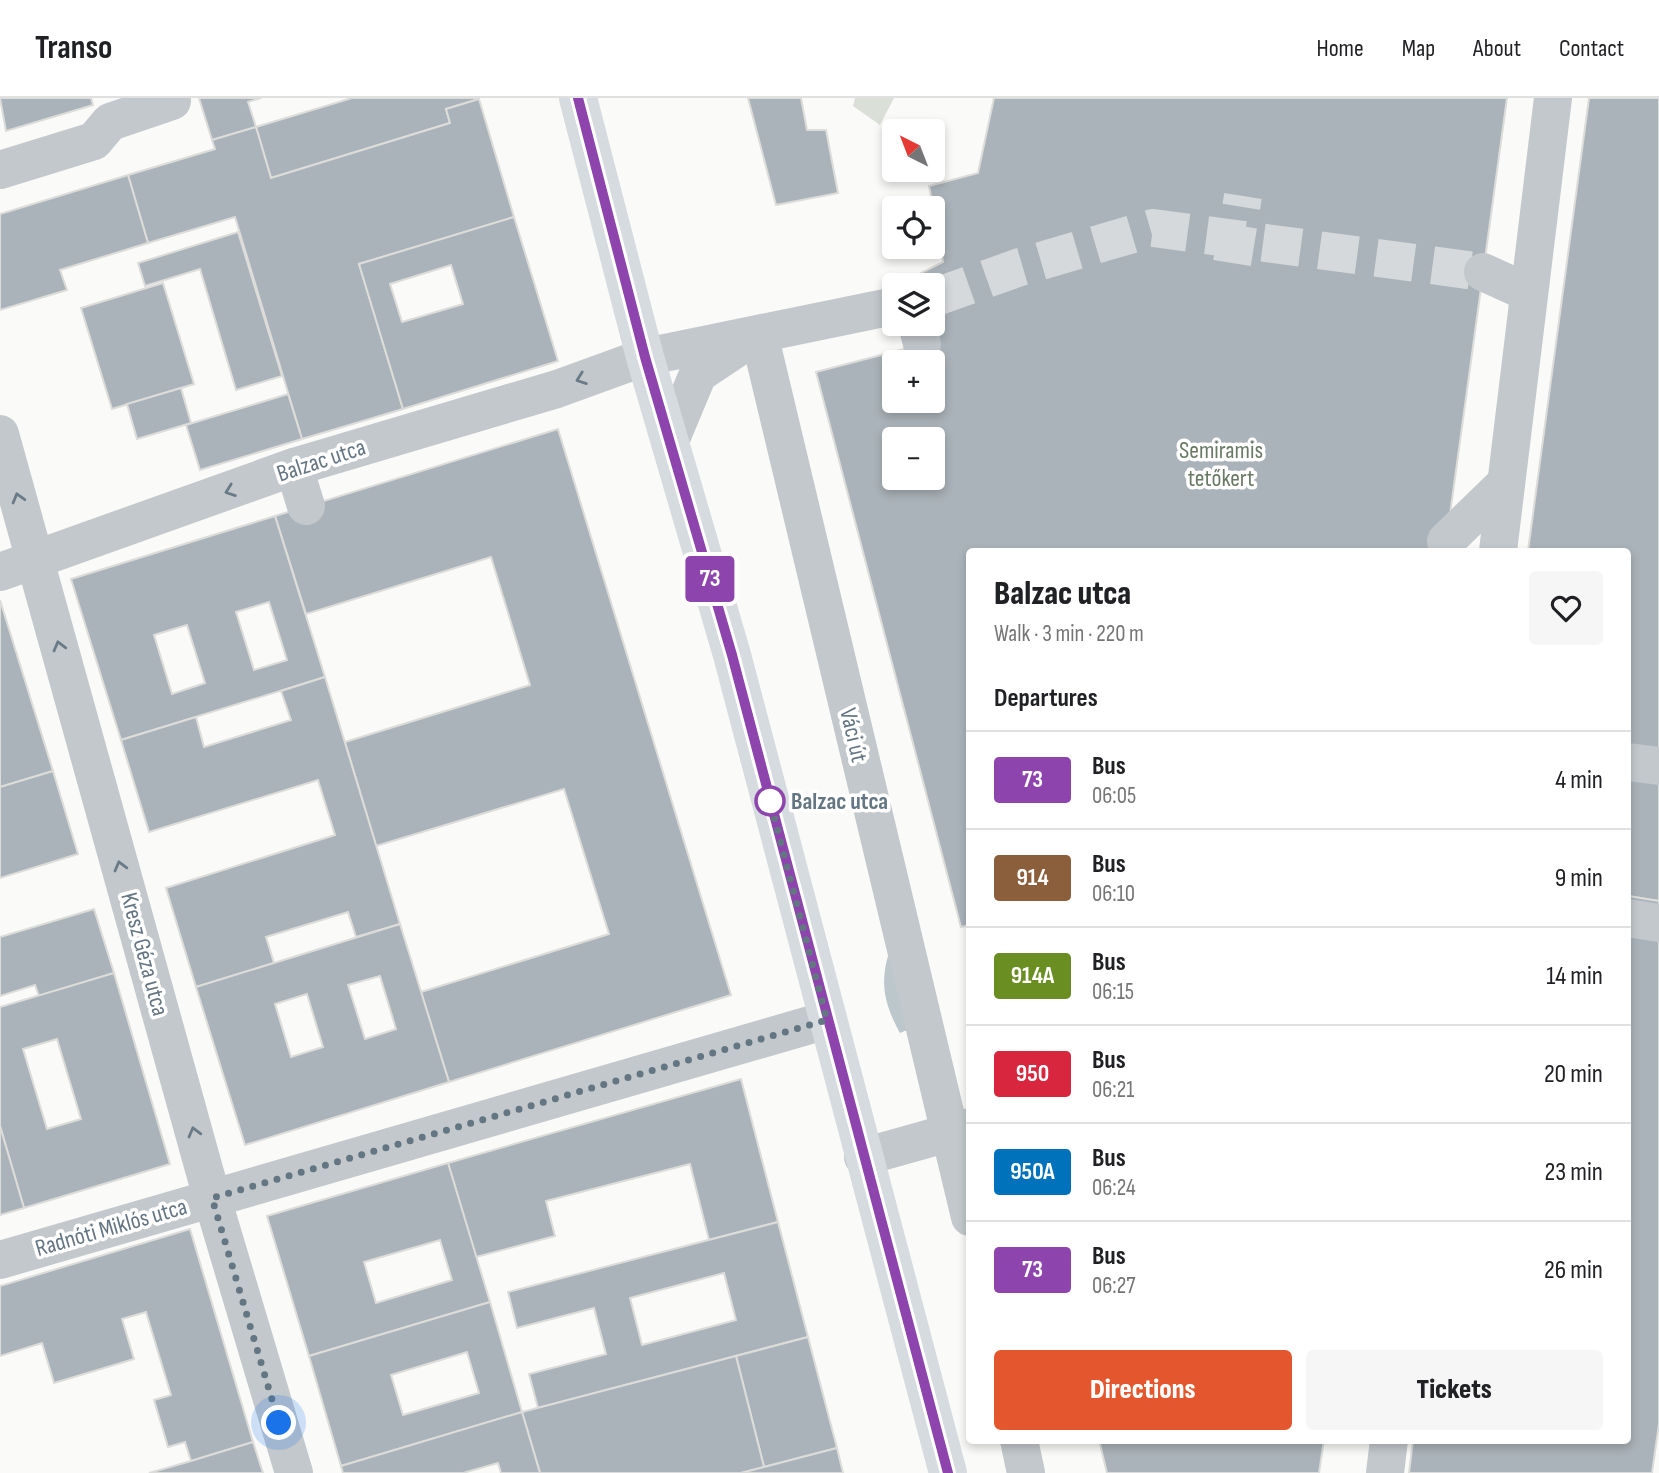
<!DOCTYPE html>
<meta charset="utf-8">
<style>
:root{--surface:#fff;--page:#f6f6f6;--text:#202124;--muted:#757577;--line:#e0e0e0;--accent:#e4572e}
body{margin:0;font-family:"Sofia Sans Condensed",sans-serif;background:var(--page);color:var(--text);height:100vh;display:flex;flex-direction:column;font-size:26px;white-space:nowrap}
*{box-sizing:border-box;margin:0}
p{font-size:23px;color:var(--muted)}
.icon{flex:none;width:38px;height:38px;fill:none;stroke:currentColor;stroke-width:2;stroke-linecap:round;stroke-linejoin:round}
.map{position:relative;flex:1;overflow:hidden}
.sheet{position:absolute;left:966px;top:450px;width:665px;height:896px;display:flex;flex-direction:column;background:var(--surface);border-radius:7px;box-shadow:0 4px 10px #0003}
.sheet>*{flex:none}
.badge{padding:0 14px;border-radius:5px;font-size:24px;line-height:46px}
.needle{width:46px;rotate:318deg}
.buttons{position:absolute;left:882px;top:21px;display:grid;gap:14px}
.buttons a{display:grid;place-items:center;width:63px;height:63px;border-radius:7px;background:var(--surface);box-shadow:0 4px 10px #0003;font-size:35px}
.you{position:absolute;width:35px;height:35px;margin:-18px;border:5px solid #fff;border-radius:50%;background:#1a73e8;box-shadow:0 0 0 10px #1a73e833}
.map>.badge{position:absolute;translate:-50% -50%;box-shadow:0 0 0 4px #fff}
h2{padding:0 28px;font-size:26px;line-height:63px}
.round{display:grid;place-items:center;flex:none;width:74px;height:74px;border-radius:7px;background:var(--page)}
.head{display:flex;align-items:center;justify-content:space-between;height:119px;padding:0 28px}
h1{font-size:33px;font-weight:800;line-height:52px}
.action{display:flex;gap:14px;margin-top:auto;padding:14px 28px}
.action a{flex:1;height:80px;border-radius:7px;background:var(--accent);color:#fff;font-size:28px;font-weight:800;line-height:80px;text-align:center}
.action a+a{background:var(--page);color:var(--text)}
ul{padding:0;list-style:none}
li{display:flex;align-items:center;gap:21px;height:98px;padding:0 28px;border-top:2px solid var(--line)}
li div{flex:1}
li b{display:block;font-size:26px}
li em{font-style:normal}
li .badge{min-width:77px;font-weight:700;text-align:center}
header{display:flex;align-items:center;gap:42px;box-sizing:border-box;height:98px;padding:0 35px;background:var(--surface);border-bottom:2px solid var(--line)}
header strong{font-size:33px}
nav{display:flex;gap:38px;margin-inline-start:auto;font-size:24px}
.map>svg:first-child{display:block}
.green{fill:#dadfd7}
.water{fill:#bbc7cb}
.building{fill:#aab3b9;stroke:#dcdcda;stroke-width:2;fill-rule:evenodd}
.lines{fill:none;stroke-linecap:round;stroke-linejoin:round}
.minor-tunnel{stroke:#d5d9db;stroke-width:38;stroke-dasharray:38 19;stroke-linecap:butt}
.minor{stroke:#c3c8cc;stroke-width:38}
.major{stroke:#d6dbdf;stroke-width:38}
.oneway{stroke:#6a7a87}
.line-casing{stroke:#fff;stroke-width:16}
.line{stroke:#8e44ad;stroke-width:10}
.walk{stroke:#657683;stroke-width:7;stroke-dasharray:0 12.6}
.stop-dot{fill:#fff;stroke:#8e44ad;stroke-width:3.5}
.labels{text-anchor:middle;stroke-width:7;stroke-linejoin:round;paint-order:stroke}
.park-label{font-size:24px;fill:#687a64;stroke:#fff}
.street-label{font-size:24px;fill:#657683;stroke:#fff}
.stop-label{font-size:24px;font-weight:bold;fill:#657683;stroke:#fff;text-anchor:start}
</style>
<header>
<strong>Transo</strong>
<nav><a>Home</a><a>Map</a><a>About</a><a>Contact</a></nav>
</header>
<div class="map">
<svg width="1659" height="1375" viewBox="0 0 1659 1375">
<rect width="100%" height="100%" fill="#fafaf8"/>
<polygon class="green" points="855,0 894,0 880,27 853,8"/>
<path class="water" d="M890,852L914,929L900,935C884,906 879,883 890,852Z"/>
<g class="building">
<polygon points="0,0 91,0 93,7 6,33"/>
<polygon points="199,0 261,0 248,4 256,29 212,42"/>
<polygon points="352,0 479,0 479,1 446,11 450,25 271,80 256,29"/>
<polygon points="748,0 801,0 807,32 826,32 838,95 776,107"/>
<path d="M994,0H1507L1445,453H970V827L961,829L816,274L935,243L933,187H922L919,176L943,164L929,88L978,75ZM894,264H933V303H894ZM894,341H933V380H894Z"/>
<polygon points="1589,0 1659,0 1659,803 1628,798 1628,453 1528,453"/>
<polygon points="479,1 514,119 359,166 403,311 302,341 235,119 148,145 128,77 215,51 212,42 256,29 271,80 450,25 446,11"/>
<polygon points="128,77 148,145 60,172 67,192 0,212 0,116"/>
<path d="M514,119L558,263L403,311L359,166ZM451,167L463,206L402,224L390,186Z"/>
<polygon points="238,134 282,278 236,292 200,171 145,188 138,165"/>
<polygon points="163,185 194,286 112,311 81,210"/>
<polygon points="181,290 191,325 137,341 127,306"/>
<polygon points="288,296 302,341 200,372 186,327"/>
<polygon points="558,331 731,897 449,984 421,894 609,836 564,691 376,748 345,644 530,587 491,459 306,516 275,418"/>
<path d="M275,418L325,579L121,642L71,481ZM269,504L287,562L254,572L236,514ZM187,527L205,585L172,596L154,537Z"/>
<polygon points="0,502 53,673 0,689"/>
<polygon points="325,579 400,826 356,839 348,814 266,839 274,865 196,889 166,790 335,737 318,682 149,734 121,642 196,619 204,649 291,622 281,593"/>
<polygon points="53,673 78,756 0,780 0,689"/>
<polygon points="1628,798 1659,803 1659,1326 1652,1375 1409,1375 1413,1342 1628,1342"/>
<polygon points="94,811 114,875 39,898 35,887 0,898 0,839"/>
<path d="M400,826L449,984L245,1047L196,889ZM380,878L396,931L365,941L348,887ZM307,896L323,949L291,959L275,906Z"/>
<path d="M114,875L170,1066L24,1110L0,1028V909ZM57,941L81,1021L47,1031L23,951Z"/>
<polygon points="741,981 778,1124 709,1142 690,1066 546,1103 555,1138 476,1159 448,1065"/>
<polygon points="0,1028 24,1110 0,1117"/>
<path d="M448,1065L490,1204L309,1258L267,1118ZM440,1142L452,1182L376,1205L364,1164Z"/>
<path d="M778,1124L808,1239L538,1310L529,1276L606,1256L594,1210L517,1230L508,1194ZM724,1175L736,1222L642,1247L630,1200Z"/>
<polygon points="190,1131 253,1344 191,1363 185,1344 168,1349 154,1302 171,1297 146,1214 122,1221 134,1261 54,1285 42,1245 0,1258 0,1188"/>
<path d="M490,1204L522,1314L341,1368L309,1258ZM467,1254L479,1295L403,1317L391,1277Z"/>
<polygon points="808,1239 837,1350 764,1369 736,1258"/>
<polygon points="736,1258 764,1369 741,1375 540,1375 522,1314"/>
<polygon points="522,1314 540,1375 501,1375 498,1365 463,1375 343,1375 341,1368"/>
<polygon points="1099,1342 1324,1342 1319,1375 1107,1375"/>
<polygon points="253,1344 263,1375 149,1375 191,1363"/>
<polygon points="837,1350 843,1375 741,1375 764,1369"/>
</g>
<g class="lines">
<g class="minor-tunnel">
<polyline points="1232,165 1243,98"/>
<polyline points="933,200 1020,169 1153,130 1483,174"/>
</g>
<g class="minor">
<polyline points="0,72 94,43 110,24 172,3 171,0"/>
<polyline points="1483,174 1529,195"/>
<polyline points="917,226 922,246"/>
<polyline points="759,236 970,1119"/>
<polyline points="0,336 212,1100 294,1375"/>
<polyline points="670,343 698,276 743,246"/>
<polyline points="294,369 306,408"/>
<polyline points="1446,443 1506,385"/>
<polyline points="1498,453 1553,0"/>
<polyline points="0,474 294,369 557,291 645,259 894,208"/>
<polyline points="1628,664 1659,668"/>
<polyline points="1628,820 1659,825"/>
<polyline points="863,1059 970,1029"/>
<polyline points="0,1162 827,922"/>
<polyline points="1019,1342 1026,1375"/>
<polyline points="1385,1375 1389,1342"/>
</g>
<polyline class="major" points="578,0 645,259 732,557 948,1375"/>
</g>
<defs><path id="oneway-chevron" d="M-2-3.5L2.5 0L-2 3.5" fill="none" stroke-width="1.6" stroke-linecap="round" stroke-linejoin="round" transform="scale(1.75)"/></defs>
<g class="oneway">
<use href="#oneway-chevron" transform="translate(581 281) rotate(160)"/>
<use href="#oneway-chevron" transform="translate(230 393) rotate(160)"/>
<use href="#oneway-chevron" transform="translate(18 400) rotate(-106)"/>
<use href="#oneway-chevron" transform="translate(59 548) rotate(-105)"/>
<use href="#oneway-chevron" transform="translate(120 768) rotate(-105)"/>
<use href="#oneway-chevron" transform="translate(194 1034) rotate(-105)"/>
</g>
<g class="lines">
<g class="line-casing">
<polyline id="line" points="578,0 645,259 732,557 948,1375"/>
</g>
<use href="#line" class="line"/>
<polyline class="walk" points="279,1325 212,1100 827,922 770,703"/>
</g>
<circle class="stop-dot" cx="770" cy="703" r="14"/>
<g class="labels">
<g class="park-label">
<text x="1221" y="360">Semiramis<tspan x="1221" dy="28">tetőkert</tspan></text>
</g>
<g class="street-label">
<text transform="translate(321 362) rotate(-18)" y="8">Balzac utca</text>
<text transform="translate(854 637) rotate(77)" y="8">Váci út</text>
<text transform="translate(145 856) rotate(75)" y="8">Kresz Géza utca</text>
<text transform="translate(111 1129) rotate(-16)" y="8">Radnóti Miklós utca</text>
</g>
<g class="stop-label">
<text x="791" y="711">Balzac utca</text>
</g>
</g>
</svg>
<div class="buttons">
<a><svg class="needle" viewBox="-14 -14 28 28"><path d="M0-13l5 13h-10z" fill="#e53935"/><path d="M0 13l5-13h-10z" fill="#757577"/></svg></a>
<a><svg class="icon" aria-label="locate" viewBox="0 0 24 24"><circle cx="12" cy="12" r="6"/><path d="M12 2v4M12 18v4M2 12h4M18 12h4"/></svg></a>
<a><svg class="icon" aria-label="layers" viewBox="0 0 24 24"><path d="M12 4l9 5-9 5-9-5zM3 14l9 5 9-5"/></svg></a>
<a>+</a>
<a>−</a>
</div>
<div class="you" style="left:279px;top:1325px"></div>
<b class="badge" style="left:710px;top:481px;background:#8e44ad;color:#fff">73</b>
<section class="sheet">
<div class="head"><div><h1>Balzac utca</h1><p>Walk · 3 min · 220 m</p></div><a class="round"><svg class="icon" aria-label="heart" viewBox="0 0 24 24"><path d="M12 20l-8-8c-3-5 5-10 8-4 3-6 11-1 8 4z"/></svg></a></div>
<h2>Departures</h2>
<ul>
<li><span class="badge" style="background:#8e44ad;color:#fff">73</span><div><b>Bus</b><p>06:05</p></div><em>4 min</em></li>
<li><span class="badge" style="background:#8b5e3c;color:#fff">914</span><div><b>Bus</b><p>06:10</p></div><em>9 min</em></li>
<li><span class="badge" style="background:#6b8e23;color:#fff">914A</span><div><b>Bus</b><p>06:15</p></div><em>14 min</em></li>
<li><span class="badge" style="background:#d7263d;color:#fff">950</span><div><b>Bus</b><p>06:21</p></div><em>20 min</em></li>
<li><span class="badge" style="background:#0072bc;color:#fff">950A</span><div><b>Bus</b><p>06:24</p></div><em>23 min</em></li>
<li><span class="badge" style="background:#8e44ad;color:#fff">73</span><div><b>Bus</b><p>06:27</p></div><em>26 min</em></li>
</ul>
<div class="action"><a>Directions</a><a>Tickets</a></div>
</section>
</div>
